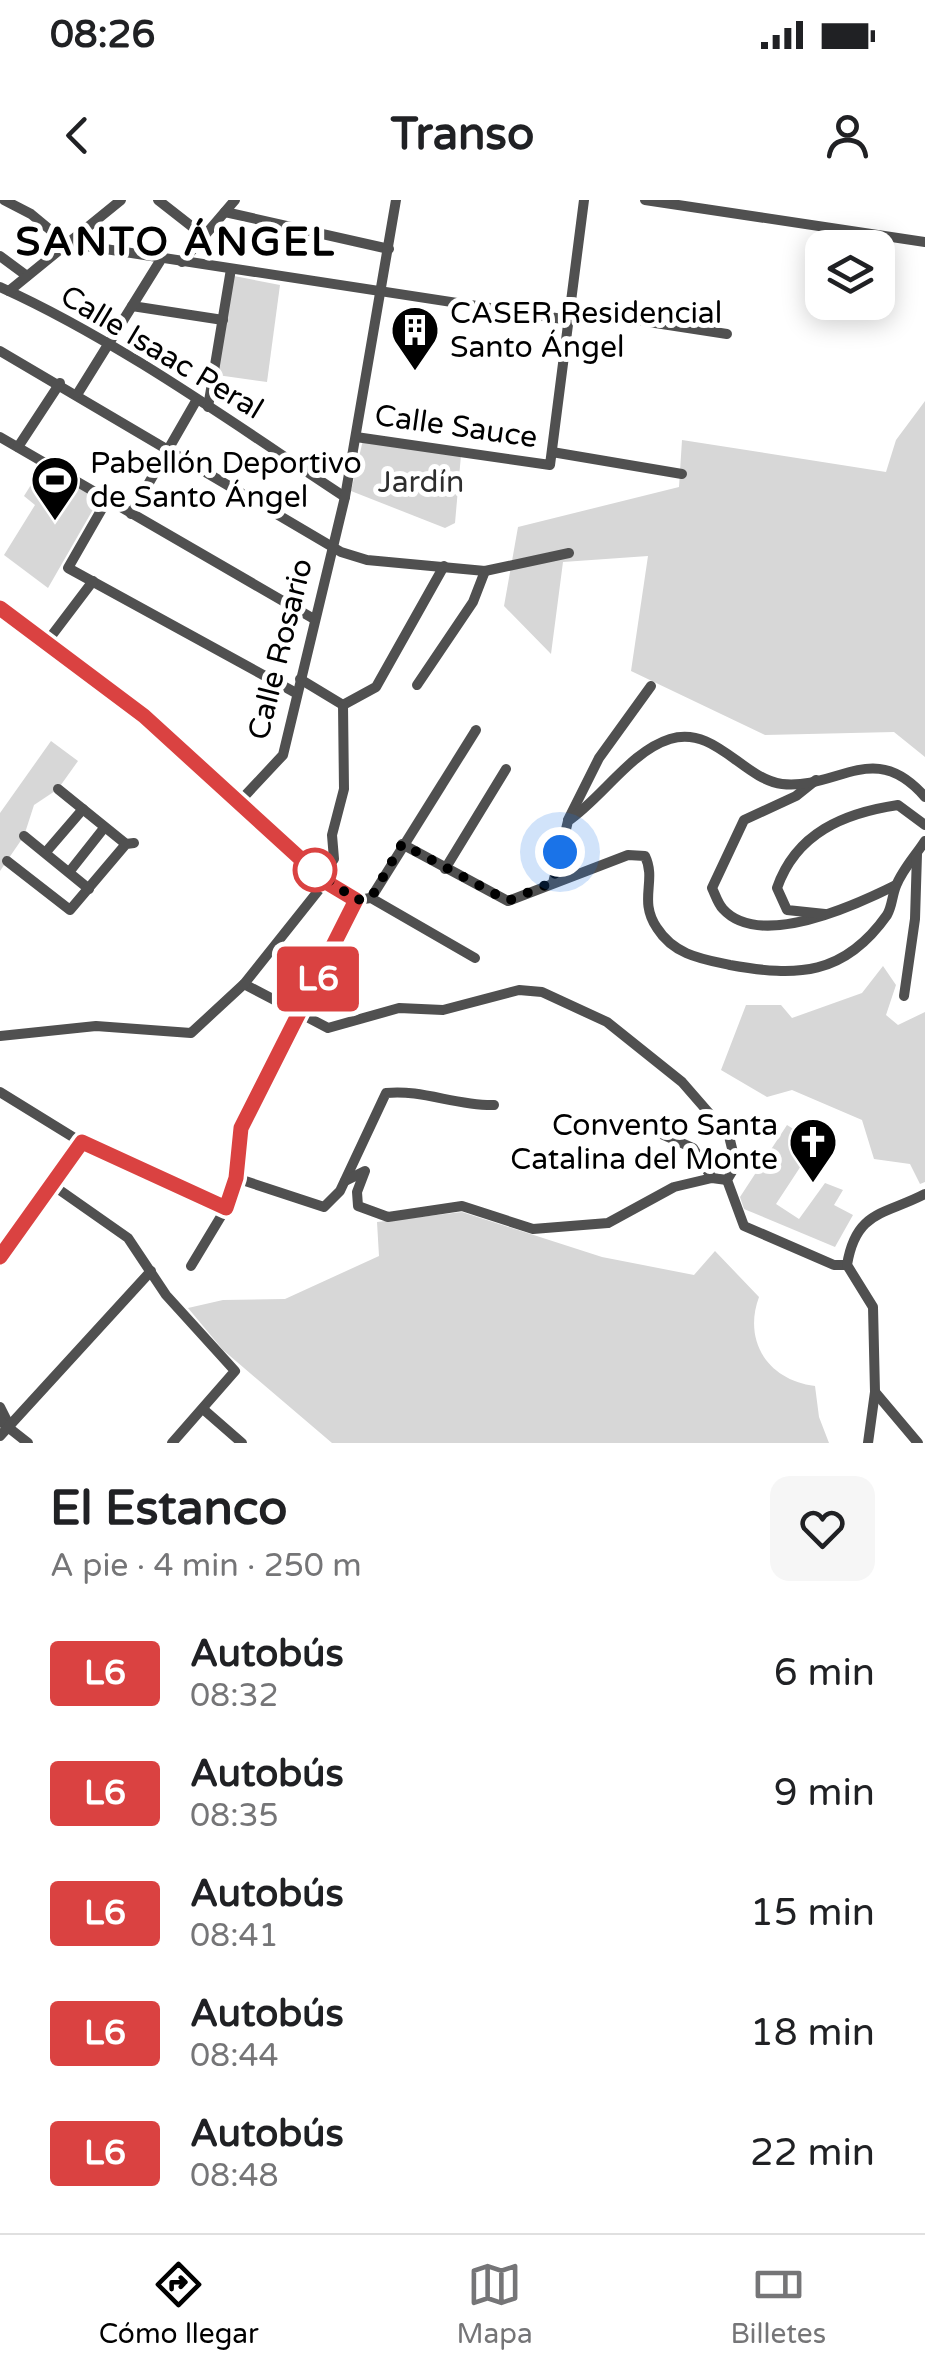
<!DOCTYPE html>
<html lang="es">
<meta charset="utf-8">
<style>
:root{--surface:#fff;--page:#f6f6f6;--text:#202124;--muted:#757577;--line:#e0e0e0;--accent:#000}
body{margin:0;font-family:"Varela Round",sans-serif;background:var(--page);color:var(--text);height:100vh;display:flex;flex-direction:column;font-size:38px;white-space:nowrap}
*{box-sizing:border-box;margin:0}
p{font-size:32px;color:var(--muted)}
.icon{flex:none;width:55px;height:55px;fill:none;stroke:currentColor;stroke-width:2;stroke-linecap:round;stroke-linejoin:round}
.map{position:relative;height:1243px;overflow:hidden}
.side{display:flex;flex-direction:column;background:var(--surface);flex:1}
.side>*{flex:none}
.badge{padding:0 20px;border-radius:8px;font-size:35px;line-height:65px}
.buttons{position:absolute;left:805px;top:30px;display:grid;gap:20px}
.buttons a{display:grid;place-items:center;width:90px;height:90px;border-radius:20px;background:var(--surface);box-shadow:0 5px 25px #0003;font-size:50px}
.you{position:absolute;width:50px;height:50px;margin:-25px;border:8px solid #fff;border-radius:50%;background:#1a73e8;box-shadow:0 0 0 15px #1a73e833}
.map>.badge{position:absolute;translate:-50% -50%;box-shadow:0 0 0 5px #fff}
.round{display:grid;place-items:center;flex:none;width:105px;height:105px;border-radius:20px;background:var(--page)}
.summary{display:flex;align-items:center;justify-content:space-between;height:170px;padding:0 50px}
h1{font-size:48px;font-weight:700;line-height:75px}
ul{padding:0;list-style:none}
li{display:flex;align-items:center;gap:30px;height:120px;padding:0 50px}
li div{flex:1}
li b{display:block;font-size:38px}
li em{font-style:normal}
li .badge{min-width:110px;font-weight:700;text-align:center}
.status{display:flex;justify-content:space-between;align-items:center;height:70px;padding:0 50px;background:var(--surface);direction:ltr}
.status svg{height:28px;fill:currentColor}
header{display:flex;justify-content:space-between;align-items:center;height:130px;padding:0 50px;background:var(--surface);font-size:45px;font-weight:700}
.tabs{display:flex;justify-content:space-around;align-items:center;height:140px;border-top:2px solid var(--line);background:var(--surface);font-size:28px;color:var(--muted)}
.tabs a{display:grid;justify-items:center;gap:5px}
.tabs .current{color:var(--accent)}
.map>svg:first-child{display:block}
.green{fill:#d7d7d7}
.lines{fill:none;stroke-linecap:round;stroke-linejoin:round}
.street{stroke:#505050;stroke-width:10}
.line-casing{stroke:#fff;stroke-width:22}
.line{stroke:#da4241;stroke-width:15}
.walk{stroke:#000;stroke-width:10;stroke-dasharray:0 18}
.stop-dot{fill:#fff;stroke:#da4241;stroke-width:5}
.labels{text-anchor:middle;stroke-width:10;stroke-linejoin:round;paint-order:stroke}
.poi-label{font-size:30px;fill:#000;stroke:#fff;text-anchor:start}
.street-label{font-size:30px;fill:#000;stroke:#fff}
.park-label{font-size:30px;fill:#2e2e2e;stroke:#fff}
.district-label{font-size:40px;font-weight:bold;letter-spacing:2.5px;fill:#000;stroke:#fff}
</style>
<div class="status"><b>08:26</b><svg viewBox="0 0 49 12"><path d="M0 12V9h3v3zM5 12V6h3v6zM10 12V3h3v9zM15 12V0h3v12zM26 1h20v11H26zM47 4h2v5h-2z"/></svg></div>
<header><svg class="icon" aria-label="back" viewBox="0 0 24 24"><path d="M15 5l-7 7 7 7"/></svg>Transo<svg class="icon" aria-label="person" viewBox="0 0 24 24"><circle cx="12" cy="8" r="4"/><path d="M4 21q1-7 8-7t8 7"/></svg></header>
<div class="map">
<svg width="925" height="1243" viewBox="0 0 925 1243">
<rect width="100%" height="100%" fill="#fff"/>
<g class="green">
<polygon points="234,76 280,85 267,182 217,175"/>
<polygon points="925,201 925,557 894,532 765,535 631,471 648,356 563,362 551,454 504,406 518,327 679,287 682,240 886,272 896,240"/>
<polygon points="363,240 461,255 455,323 445,328 351,291"/>
<polygon points="57,271 99,299 48,388 4,355 35,305 24,296 39,272 51,279"/>
<polygon points="51,541 78,561 58,589 34,605 24,636 0,671 0,613"/>
<polygon points="883,766 896,785 886,815 898,825 925,812 925,982 920,984 910,964 874,959 862,920 792,890 767,897 721,870 746,805 781,805 792,818 862,793"/>
<polygon points="787,925 816,943 776,1004 799,1019 825,983 843,990 834,1005 853,1015 835,1047 744,1009 740,997"/>
<path d="M462,1012L602,1057L694,1075L715,1051L759,1097C743,1140 767,1180 815,1186L819,1217L829,1243H332L223,1150L188,1108L223,1100L285,1099L379,1056L377,1022Z"/>
</g>
<g class="lines">
<g class="street">
<polyline points="4,0 31,14 66,43 569,120"/>
<polyline points="158,0 204,36"/>
<polyline points="645,0 925,42"/>
<polyline points="225,12 389,49"/>
<polyline points="0,56 27,76"/>
<polyline points="182,62 235,0"/>
<path d="M0,87C118,140 237,226 345,297"/>
<polyline points="9,91 121,0"/>
<polyline points="132,106 223,120"/>
<polyline points="571,110 727,134"/>
<polyline points="0,151 341,352 367,360 485,371 569,353"/>
<polyline points="78,193 160,61"/>
<polyline points="208,207 231,69"/>
<polyline points="0,237 314,419"/>
<polyline points="356,237 550,265 584,0"/>
<polyline points="18,247 60,183"/>
<polyline points="552,252 682,274"/>
<polyline points="107,300 68,368 296,493"/>
<polyline points="131,314 196,201"/>
<polyline points="0,408 145,515 326,681 356,700 371,698 475,758"/>
<polyline points="46,443 93,381"/>
<polyline points="300,479 343,505"/>
<polyline points="417,485 473,402 485,371"/>
<polyline points="343,505 376,487 444,366"/>
<path d="M816,580L796,596L744,620L712,688C715,694 718,704 723,709C760,750 858,704 896,685"/>
<polyline points="58,589 126,644"/>
<polyline points="240,601 283,555 345,297 396,0"/>
<polyline points="568,620 599,558 651,486"/>
<polyline points="24,636 89,689"/>
<path d="M402,644L508,701L628,655L645,656C657,681 638,700 657,728C674,755 702,759 730,765C797,777 844,776 887,715C892,707 892,696 896,686C902,670 916,655 925,641"/>
<polyline points="46,652 83,609"/>
<polyline points="7,661 70,710 126,644 134,643"/>
<polyline points="445,669 506,569"/>
<polyline points="70,671 104,628"/>
<polyline points="321,676 334,659 332,635 344,589 343,505"/>
<path d="M553,683L568,621C602,598 631,551 670,539C715,525 743,579 782,584C838,590 874,538 925,597"/>
<polyline points="371,698 476,530"/>
<path d="M825,714L787,710L777,688C796,633 844,613 898,605L925,625"/>
<polyline points="244,784 328,828 399,808 443,810 519,790 542,792 607,822 682,882 729,936 736,965 727,980 744,1026 834,1065 847,1065"/>
<polyline points="904,796 915,719 917,654"/>
<polyline points="0,836 96,826 191,833 244,784 326,681"/>
<polyline points="0,892 81,942 226,1008"/>
<polyline points="652,930 693,948 712,978"/>
<path d="M236,978L324,1007L340,991L386,893C422,889 456,906 494,905"/>
<polyline points="345,981 365,971 357,992 358,1006 388,1017 462,1006 533,1029 608,1023 674,987 712,978 727,980"/>
<polyline points="51,984 128,1038 166,1095 235,1171 172,1243"/>
<polyline points="0,1057 81,942"/>
<polyline points="191,1066 226,1008 236,978 241,928 356,700"/>
<polyline points="875,1192 918,1243"/>
<polyline points="0,1207 9,1225"/>
<polyline points="203,1209 242,1243"/>
<polyline points="0,1221 28,1243"/>
<polyline points="0,1236 151,1071"/>
<path d="M868,1243L875,1192L873,1107L847,1065C856,1010 885,1015 925,994"/>
</g>
</g>
<g class="lines">
<g class="line-casing">
<polyline id="line" points="0,408 144,516 326,682 356,700 241,928 236,978 226,1008 82,942 0,1057"/>
</g>
<use href="#line" class="line"/>
<polyline class="walk" points="315,670 356,700 371,698 402,644 508,701 553,682 560,652"/>
</g>
<defs>
<g id="building-pin" transform="scale(2.5)"><path d="M0 17L-7.5 6A9.5 9.5 0 1 1 7.5 6Z" fill="#000" stroke="#fff"/><path d="M-4-6H4V6H1V3H-1V6H-4ZM-2.5-4.3h1.7v1.8h-1.7ZM.8-4.3h1.7v1.8H.8ZM-2.5-1h1.7V.8h-1.7ZM.8-1h1.7V.8H.8Z" fill="#fff"/></g>
<g id="stadium-pin" transform="scale(2.5)"><path d="M0 17L-7.5 6A9.5 9.5 0 1 1 7.5 6Z" fill="#000" stroke="#fff"/><path d="M0-5a6.5 5 0 1 0 0 10a6.5 5 0 1 0 0-10ZM-3.5-1.8h7v3.6h-7Z" fill="#fff"/></g>
<g id="church-pin" transform="scale(2.5)"><path d="M0 17L-7.5 6A9.5 9.5 0 1 1 7.5 6Z" fill="#000" stroke="#fff"/><path d="M-1.2-6h2.4v3.5h3.3v2.4h-3.3V6h-2.4V-.1h-3.3v-2.4h3.3Z" fill="#fff"/></g>
</defs>
<g fill-rule="evenodd">
<use href="#building-pin" x="415" y="130"/>
<use href="#stadium-pin" x="55" y="280"/>
<use href="#church-pin" x="813" y="942"/>
</g>
<circle class="stop-dot" cx="315" cy="670" r="20"/>
<g class="labels">
<g class="poi-label">
<text x="450" y="123">CASER Residencial<tspan x="450" dy="34">Santo Ángel</tspan></text>
<text x="90" y="273">Pabellón Deportivo<tspan x="90" dy="34">de Santo Ángel</tspan></text>
<text x="778" y="935" text-anchor="end">Convento Santa<tspan x="778" dy="34">Catalina del Monte</tspan></text>
</g>
<g class="street-label">
<text transform="translate(162 152) rotate(31)" y="10">Calle Isaac Peral</text>
<text transform="translate(456 226) rotate(8)" y="10">Calle Sauce</text>
<text transform="translate(280 449) rotate(-76)" y="10">Calle Rosario</text>
</g>
<g class="park-label">
<text x="421" y="292">Jardín</text>
</g>
<g class="district-label">
<text x="176" y="55">SANTO ÁNGEL</text>
</g>
</g>
</svg>
<div class="buttons">
<a><svg class="icon" aria-label="layers" viewBox="0 0 24 24"><path d="M12 4l9 5-9 5-9-5zM3 14l9 5 9-5"/></svg></a>
</div>
<div class="you" style="left:560px;top:652px"></div>
<b class="badge" style="left:318px;top:779px;background:#da4241;color:#fff">L6</b>
</div>
<section class="side">
<div class="summary"><div><h1>El Estanco</h1><p>A pie · 4 min · 250 m</p></div><a class="round"><svg class="icon" aria-label="heart" viewBox="0 0 24 24"><path d="M12 20l-8-8c-3-5 5-10 8-4 3-6 11-1 8 4z"/></svg></a></div>
<ul>
<li><span class="badge" style="background:#da4241;color:#fff">L6</span><div><b>Autobús</b><p>08:32</p></div><em>6 min</em></li>
<li><span class="badge" style="background:#da4241;color:#fff">L6</span><div><b>Autobús</b><p>08:35</p></div><em>9 min</em></li>
<li><span class="badge" style="background:#da4241;color:#fff">L6</span><div><b>Autobús</b><p>08:41</p></div><em>15 min</em></li>
<li><span class="badge" style="background:#da4241;color:#fff">L6</span><div><b>Autobús</b><p>08:44</p></div><em>18 min</em></li>
<li><span class="badge" style="background:#da4241;color:#fff">L6</span><div><b>Autobús</b><p>08:48</p></div><em>22 min</em></li>
</ul>
</section>
<nav class="tabs">
<a class="current"><svg class="icon" aria-label="directions" viewBox="0 0 24 24"><path d="M12 3l9 9-9 9-9-9zM9 14v-3h6M13 9l2 2-2 2"/></svg>Cómo llegar</a>
<a><svg class="icon" aria-label="map" viewBox="0 0 24 24"><path d="M3 6l6-2 6 2 6-2v14l-6 2-6-2-6 2zM9 4v14M15 6v14"/></svg>Mapa</a>
<a><svg class="icon" aria-label="tickets" viewBox="0 0 24 24"><path d="M3 7h18v10H3zM15 7v10"/></svg>Billetes</a>
</nav>
